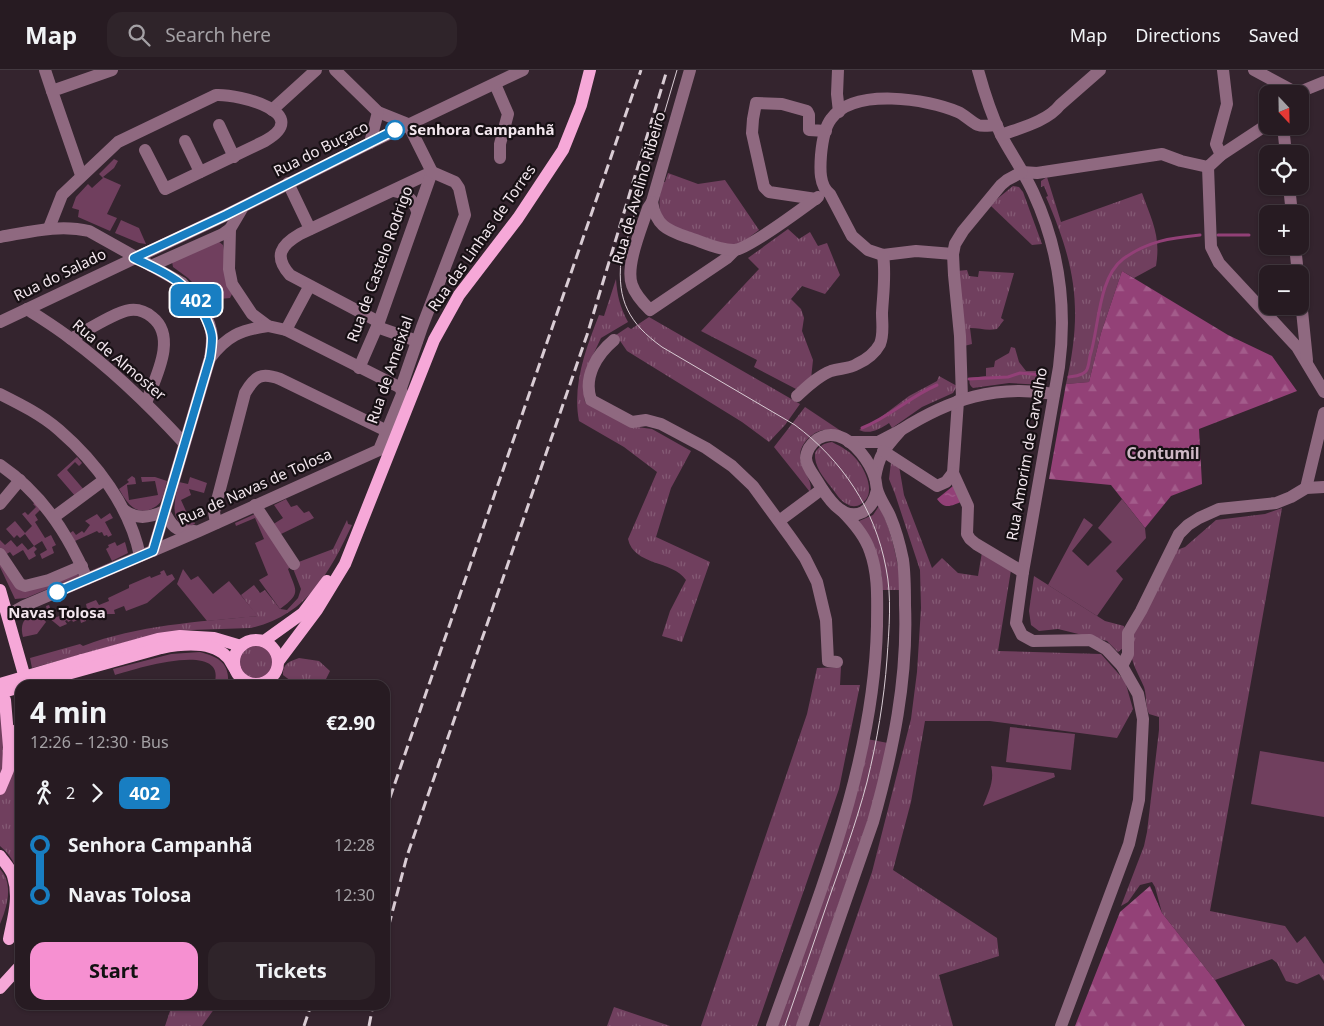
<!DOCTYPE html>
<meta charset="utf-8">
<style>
:root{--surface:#271b22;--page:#2f242a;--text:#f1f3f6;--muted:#a4a1a5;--line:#433940;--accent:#f690d1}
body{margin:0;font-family:"Noto Sans",sans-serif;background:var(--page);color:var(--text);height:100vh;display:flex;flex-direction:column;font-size:19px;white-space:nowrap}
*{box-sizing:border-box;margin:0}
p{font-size:16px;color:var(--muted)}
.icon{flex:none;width:28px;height:28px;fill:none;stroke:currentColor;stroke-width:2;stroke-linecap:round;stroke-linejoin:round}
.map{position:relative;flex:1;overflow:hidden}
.drawer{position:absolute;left:15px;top:610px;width:375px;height:330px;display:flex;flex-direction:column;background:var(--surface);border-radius:15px;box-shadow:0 1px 4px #0004,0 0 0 1px var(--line)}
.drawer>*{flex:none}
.badge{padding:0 10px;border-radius:8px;font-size:18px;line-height:32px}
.needle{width:32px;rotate:158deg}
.fabs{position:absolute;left:1259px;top:15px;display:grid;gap:10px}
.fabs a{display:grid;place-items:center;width:50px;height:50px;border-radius:10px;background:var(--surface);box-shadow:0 1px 4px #0004,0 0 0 1px var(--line);font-size:25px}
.map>.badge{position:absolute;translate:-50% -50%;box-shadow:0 0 0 2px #fff}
.legs{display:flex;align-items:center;gap:8px;height:55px;padding:0 15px;font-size:16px}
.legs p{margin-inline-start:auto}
.head{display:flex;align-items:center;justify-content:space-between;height:85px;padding:0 15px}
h1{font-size:28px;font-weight:700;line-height:38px}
.cta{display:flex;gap:10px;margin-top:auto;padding:10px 15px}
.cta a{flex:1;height:58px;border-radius:15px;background:var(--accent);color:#111;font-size:20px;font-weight:700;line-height:58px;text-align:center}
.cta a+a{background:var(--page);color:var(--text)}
ul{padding:0 15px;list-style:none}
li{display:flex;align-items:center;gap:18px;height:50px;font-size:19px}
li i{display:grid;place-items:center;width:8px;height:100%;margin:0 6px;background:currentColor}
li i::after{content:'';width:12px;height:12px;margin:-6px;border:4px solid;border-radius:50%;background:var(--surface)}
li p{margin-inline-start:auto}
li:first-child i{background:linear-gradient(#0000 50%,currentColor 0)}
li:last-child i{background:linear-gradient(currentColor 50%,#0000 0)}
header{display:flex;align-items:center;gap:30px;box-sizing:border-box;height:70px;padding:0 25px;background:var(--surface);border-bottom:1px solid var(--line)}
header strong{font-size:24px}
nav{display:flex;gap:28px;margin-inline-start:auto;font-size:18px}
.search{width:350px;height:45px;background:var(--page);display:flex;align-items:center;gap:12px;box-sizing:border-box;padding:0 18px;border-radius:15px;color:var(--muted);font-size:19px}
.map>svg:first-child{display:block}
.grass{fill:url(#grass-tufts)}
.forest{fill:url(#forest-firs)}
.green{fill:#703f5e}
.water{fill:url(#water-ripples)}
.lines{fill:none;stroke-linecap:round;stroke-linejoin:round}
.stream{stroke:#924077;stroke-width:3}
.minor{stroke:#8f6980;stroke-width:12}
.major{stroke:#f6a8d8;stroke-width:12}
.tram{stroke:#d9ccd4;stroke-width:1}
.rail{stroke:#d9ccd4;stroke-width:3;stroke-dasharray:10 5;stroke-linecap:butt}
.major-bridge{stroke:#f6a8d8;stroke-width:12}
.line-1-casing{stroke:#fff;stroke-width:11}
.line-1{stroke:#187ec2;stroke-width:8}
.stop-1-dot{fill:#fff;stroke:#187ec2;stroke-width:2.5}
.labels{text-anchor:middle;stroke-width:4.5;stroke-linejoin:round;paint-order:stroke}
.stop-label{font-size:15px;font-weight:bold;fill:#f3e7ee;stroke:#171014;text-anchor:start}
.street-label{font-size:15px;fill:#f3e7ee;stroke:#171014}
.neighbourhood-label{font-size:16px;font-weight:bold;fill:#ceb8c5;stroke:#171014}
</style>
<header>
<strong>Map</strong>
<div class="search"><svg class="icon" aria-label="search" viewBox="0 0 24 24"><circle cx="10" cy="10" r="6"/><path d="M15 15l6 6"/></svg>Search here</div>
<nav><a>Map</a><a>Directions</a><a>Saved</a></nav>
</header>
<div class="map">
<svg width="1324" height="956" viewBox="0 0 1324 956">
<defs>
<pattern id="grass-tufts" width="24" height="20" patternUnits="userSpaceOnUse" patternTransform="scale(1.25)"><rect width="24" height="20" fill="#703f5e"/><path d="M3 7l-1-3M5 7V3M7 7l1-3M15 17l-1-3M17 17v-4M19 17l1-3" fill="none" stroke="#855b75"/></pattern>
<pattern id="forest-firs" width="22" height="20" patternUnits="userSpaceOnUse" patternTransform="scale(1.25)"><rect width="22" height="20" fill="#934177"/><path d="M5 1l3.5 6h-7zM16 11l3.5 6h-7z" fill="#a35c8b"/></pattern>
<pattern id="water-ripples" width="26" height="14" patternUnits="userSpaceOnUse" patternTransform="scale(1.25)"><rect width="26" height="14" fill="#924077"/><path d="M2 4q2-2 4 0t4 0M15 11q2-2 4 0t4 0" fill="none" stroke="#a25c8b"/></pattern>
</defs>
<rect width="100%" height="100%" fill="#34242e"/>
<g class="grass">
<path d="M668,103L698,114L725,110L759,160C753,164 746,171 740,173C728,177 716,171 706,168C671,158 651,154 663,112H665Z"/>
<path d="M1047,107L1061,152L1142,123C1152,151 1161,166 1156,196L1134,208L1122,201L1101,263L1089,312L1066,314C1083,240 1076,196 1046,127L1048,126L1044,116L1041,117V111Z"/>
<polygon points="1013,116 1019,117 1023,122 1042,174 1032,175 991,136 997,129"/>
<polygon points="788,159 799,169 810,162 818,176 827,173 840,205 825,224 802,216 791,229 801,239 804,248 802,261 813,290 811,309 796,319 754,297 757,290 701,261 759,199 748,188"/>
<path d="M967,200L969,206L978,207L979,201L1014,203L1001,248L1004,250L997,259C987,261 980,258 970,258L972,274L964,276L957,201Z"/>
<path d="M616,209C617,225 620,237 628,252L601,268L586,300L583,317L585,332L630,356L652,359L691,381L671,418L656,467L710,492L682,572L662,566L670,541L686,510C672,490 634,496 628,469L657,402L624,377L579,351C572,315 586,278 599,245L604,246Z"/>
<polygon points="649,247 800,334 785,355 769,372 742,352 627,281 616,265 628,257 631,259"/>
<path d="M1011,277L1015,278L1019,292L1026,301H1047L1045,315L1009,313L973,318C969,315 969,312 970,308L986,306V298L994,297L995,291L1009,283Z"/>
<path d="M939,306L957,316L953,323L922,337L892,358L889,353C880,359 870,365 859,360L877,350L909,326L937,311Z"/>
<path d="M805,337L850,367C836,361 824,355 811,366C784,388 817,408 810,422L774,377Z"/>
<path d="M832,372C842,377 851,382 857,390C866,401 877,425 861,434C857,437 851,437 847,434C840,431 836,423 831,417C823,407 814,396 815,383C819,376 824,373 832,372Z"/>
<polygon points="891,392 899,396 904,425 932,498 942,488 958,503 978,506 982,482 1011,500 998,581 1101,584 1125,611 1133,639 1117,668 990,651 925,651 911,732 893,800 997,868 999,886 939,905 953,956 819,956 872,802 911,649 917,602 921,538 920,500 895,424 889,409"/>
<path d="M879,436C893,462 897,491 902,520H882V506L874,475L859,451L873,445Z"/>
<path d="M1282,438L1210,841L1285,856L1297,873L1305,866L1324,894V911L1319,904L1297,914L1286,911L1277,893L1272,889L1215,910L1162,843L1155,817L1152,812L1140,815L1128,832L1121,836L1144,776L1147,762L1159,660V647L1149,644C1145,636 1147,626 1144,617C1137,600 1127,588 1132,568L1174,481L1185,477L1216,450L1265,444Z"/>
<path d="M347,450L348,454L352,455C330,502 306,546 251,558L191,560L170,562L137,569L32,598L30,588L80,574L83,576C138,555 199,552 257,546L241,525L254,515L260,523L265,520L280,539L287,540L298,528L301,519L292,496L296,493L333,479Z"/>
<polygon points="1034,506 1105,551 1124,556 1123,578 1118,582 1107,571 1058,559 1039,561 1031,555 1029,541"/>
<circle cx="256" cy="592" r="17"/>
<path d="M299,588L319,591L330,601L323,615H292L291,611L283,605C282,594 290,591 299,588Z"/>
<polygon points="841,597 840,615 860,615 839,719 757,956 701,956 807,644 817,598"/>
<path d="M0,638L20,712V841C18,815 22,794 0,776Z"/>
<polygon points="867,669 888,673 870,744 796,956 778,956"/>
<path d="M0,799C14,814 7,837 0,854Z"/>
<polygon points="172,935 217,935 202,956 165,956"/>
<polygon points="614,937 670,956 607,956"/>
</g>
<g class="forest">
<polygon points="1122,201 1228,265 1272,286 1297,321 1199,359 1202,414 1171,426 1145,458 1111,415 1049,409 1066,314 1089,312 1101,263"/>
<polygon points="1150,816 1162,843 1215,910 1245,956 1075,956 1120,842"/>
</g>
<g class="green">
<polygon points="114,89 118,91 114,98 103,107 121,115 107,144 117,148 110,161 78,147 79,140 72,138 76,127 88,114 92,118 103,108 99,104"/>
<polygon points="121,150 139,158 146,174 139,173 115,163"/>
<polygon points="218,171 223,175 232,224 230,228 220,229 209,236 197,217 188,208 173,197 172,192"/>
<polygon points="77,387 82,393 79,396 75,392 67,400 85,421 76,427 57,405"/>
<path d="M132,406L135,408L136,414L127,415L129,430L158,425L155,411L142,412L141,407H155L167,411C165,418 164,425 161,431C159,435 154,438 149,440C133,444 126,431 119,419L129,412L127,410Z"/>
<path d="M190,407L207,413L204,423L189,419L191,425L181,430L190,450L193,449L195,454L190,456L180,454C170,441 176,427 179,412L188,414Z"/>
<polygon points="286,429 291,437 297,435 304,443 309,441 314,448 279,465 272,455 283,448 274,435"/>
<polygon points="1122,429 1145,458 1146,468 1116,501 1123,509 1097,546 1048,515 1084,448 1093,455 1072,481 1088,496 1112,472 1098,458"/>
<polygon points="36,432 42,438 35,445 38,450 35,452 45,468 51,465 56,475 52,477 54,483 42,489 40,484 47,480 42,471 34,476 37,479 34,482 36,486 29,490 23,480 13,486 10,482 5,485 0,479 0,470 5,475 11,470 17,477 22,473 28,480 34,476 25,464 20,468 17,465 14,468 6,459 15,451 25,463 32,456 22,444 25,442 28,445 36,437 33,434"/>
<polygon points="110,443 113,448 105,452 112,465 108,467 107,465 104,466 102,462 99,463 97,461 75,471 70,463 73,461 76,465 82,461 84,463 90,455 85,451 97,444 101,449"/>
<path d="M255,444L292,496L288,499C296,521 302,523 280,539L259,510L268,505L255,473L264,469L255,448L236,456L235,453Z"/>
<polygon points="115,472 117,476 125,472 128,483 112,491 106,479 109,477 108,475"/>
<polygon points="0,491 15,515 75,504 81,505 26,528 15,529 0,497"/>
<polygon points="183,499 191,510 198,506 213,524 229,511 258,546 207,551 177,514"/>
<polygon points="164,500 167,506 172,504 175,509 147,533 126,541 124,536 114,540 115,544 102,544 92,549 90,544 85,546 86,551 81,553 80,549 73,552 72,550 68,552 67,550 65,551 67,554 60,557 49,548 46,536 49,535 54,548 65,544 67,547 70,545 87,539 86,534 96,530 99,535 109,531 108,528 129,518 129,515 150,506 151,508 161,504 160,502"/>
<path d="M38,540L46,552L37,564L23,567C19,552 26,546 38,540Z"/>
<path d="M200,582C219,587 230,593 228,615H214C230,568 132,600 115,605L113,599L171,584Z"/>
<polygon points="1010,657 1075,664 1071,700 1006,692"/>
<polygon points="1260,681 1324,692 1324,747 1251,734"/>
<path d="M991,696L1054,703L1055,707L983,736C988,723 995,711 991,696Z"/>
</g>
<path class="water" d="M953,416L963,431C951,436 945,440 937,429Z"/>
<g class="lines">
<g class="stream">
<polyline points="1218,165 1249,165"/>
<path d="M1069,307C1075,306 1082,306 1086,301C1089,297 1089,290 1090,286C1099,258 1098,208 1123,189C1148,171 1170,168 1200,165"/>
<polyline points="969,309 1008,307 1020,303 1043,305"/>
<path d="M862,358C890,347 909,327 937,315"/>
</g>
<g class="minor">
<polyline points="45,0 52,21"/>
<polyline points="335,0 378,42 408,54"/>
<path d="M690,0L652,132L648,138C642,157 625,196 632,215C635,224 643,233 650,240L727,188L735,180"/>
<polyline points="838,0 837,24 839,42"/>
<path d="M978,0C984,22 991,44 1001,65C1011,84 1024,102 1033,122C1059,178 1067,236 1059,297L1023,502L1016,553L1022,565L1033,571L1090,570L1106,579L1122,596L1138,624L1143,649L1139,730L1129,774L1061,956"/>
<polyline points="1254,0 1297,23 1324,12"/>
<polyline points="495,14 508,44 500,74 500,88"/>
<polyline points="272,40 316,0"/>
<polyline points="219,55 234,87"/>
<polyline points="1283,56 1286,84"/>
<path d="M1001,65C1020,58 1048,51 1060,35L1100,0"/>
<polyline points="185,71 200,102"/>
<polyline points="370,73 378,42"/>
<polyline points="1221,85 1216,74 1227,34 1223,0"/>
<polyline points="1208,97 1211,177 1219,193 1297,277 1324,322"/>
<polyline points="1022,102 1037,103 1162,84 1181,91 1208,97 1221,85 1268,54"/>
<polyline points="81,105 52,21 112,0"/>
<polyline points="288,113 310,159"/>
<polyline points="1289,116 1292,144"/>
<path d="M394,121C406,123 413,129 417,141"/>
<polyline points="816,129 769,122 764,117 752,63 753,49 756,33 782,34 807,41 809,45 809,60 826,61"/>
<path d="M652,132C656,155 666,160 687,167C701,171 720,181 735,180C750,178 803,138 818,127"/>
<polyline points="243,137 230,159 229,199 232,214 252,244 268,256 286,260 401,318"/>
<path d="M49,158L62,125L118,72L216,25C240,24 314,43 265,71L165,119L145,80"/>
<path d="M0,167C30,162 59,154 89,161L182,213C195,228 211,247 212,268C212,275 211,282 210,288L153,481"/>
<polyline points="1295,176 1298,204"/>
<path d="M953,184L916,181L883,185L868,180L852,166L830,124C819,116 820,98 821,85C822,74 824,58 831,49C854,17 928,29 958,42C965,45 971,52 978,55C983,57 991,55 997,55"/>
<polyline points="151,196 223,164 230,159"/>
<polyline points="1300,221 1307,290"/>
<path d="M27,239C42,249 57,258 71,269C113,300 149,335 184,373"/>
<polyline points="0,252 226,145 370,73 523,0"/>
<path d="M379,252L290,205C273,186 281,175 300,164L432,102"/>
<polyline points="377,257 417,271"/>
<polyline points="286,260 309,217"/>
<path d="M71,269C86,261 115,242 130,240C138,239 146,242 152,247C178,267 155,308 146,333"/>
<path d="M614,270C597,284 583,307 591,330L632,352L646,350L661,354L706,378L732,396L753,416L791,468L805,488L817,512L826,550L828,591L837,592"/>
<path d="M210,288C227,266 240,260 268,256"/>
<polyline points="359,298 379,252 432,102"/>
<path d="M0,324C20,334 42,345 59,360C96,392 130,437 140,486"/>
<path d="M797,326C807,317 818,306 831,301C840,298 849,299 857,294C866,290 875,283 880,274C884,264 882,254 882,243C883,224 886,205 883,185"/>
<polyline points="962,329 960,266 954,205 953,184 955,174 963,161 1001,115 1007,110 1022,102"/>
<polyline points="958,331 953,403 968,436 967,464 970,469 976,474 1023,502"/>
<path d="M901,360C950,329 996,314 1054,324"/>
<path d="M849,372H878L901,360C885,378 879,384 875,408"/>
<polyline points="883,381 937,416 946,412 953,403"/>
<path d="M0,395C41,423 68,463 87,509"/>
<polyline points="1306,418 1324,343"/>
<polyline points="0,434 20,410"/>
<polyline points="255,435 294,494"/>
<path d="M124,440C136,450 150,448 164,441"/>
<path d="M164,441C171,455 176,463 194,461"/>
<polyline points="54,447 104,410"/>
<polyline points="779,451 822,419"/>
<path d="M216,453L214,442L245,323C255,306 261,302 280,309L387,361"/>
<polyline points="0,484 20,514 25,516 49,510 82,496"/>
<polyline points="8,545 24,536 199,461 379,380 402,324 401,318 422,257 465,145 459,118 455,112 432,102 408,54"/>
<polyline points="1122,596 1128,584 1128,563 1141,541 1179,464 1188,455 1199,448 1219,439 1276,433 1291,427 1306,418 1324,417"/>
<path d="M772,956C818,827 874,695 877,556C877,531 879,506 870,481C865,466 854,453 842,441"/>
<path d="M802,956L873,752C893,681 908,609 905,535C905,520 905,504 903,490C900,475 896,460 890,446C886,437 879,428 877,419C876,415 876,411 875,408C870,392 855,371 838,366C827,363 816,367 809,378C808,380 806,385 806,388C806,395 812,403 816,409C825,424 842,453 863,442C872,437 875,429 877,420"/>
</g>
<g class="major">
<polyline points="0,520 27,615"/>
<circle cx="256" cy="592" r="22"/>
<polyline points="264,571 303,543 327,511"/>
<polyline points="82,590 158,569 180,566 214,568 241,576"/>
<polyline points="278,592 317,540 345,494 434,270 459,225 518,148 563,80 581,35 590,0"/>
<path d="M28,615L161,578C181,574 210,570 226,586C230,589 232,595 235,599"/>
<polyline points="14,661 20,684"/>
<polyline points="0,719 8,700 9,677 5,630"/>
<path d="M0,786C4,792 11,799 13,806C20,828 13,848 9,869"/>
<polyline points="0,918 20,896"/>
</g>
<path class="tram" d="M677,0L621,190C617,231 629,253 662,277L795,355C842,390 875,439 886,498C892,527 889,559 887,589C884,630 877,671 867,712C856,754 841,794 827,834C813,875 799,916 785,956"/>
<g class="rail">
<polyline points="385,742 641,0"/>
<polyline points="385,870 407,786 587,265 667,0"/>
<polyline points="304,956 311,935"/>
<polyline points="369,956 373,935"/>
</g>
<g class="major-bridge">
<polyline points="0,614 82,590"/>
<polyline points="0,623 20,617"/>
</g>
</g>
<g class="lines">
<g class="line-1-casing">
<path id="line-1" d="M57,522L153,481L210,288C211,282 212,275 212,268C212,261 208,253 205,246C191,213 164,202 134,188L226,145L395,60"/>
</g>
<use href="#line-1" class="line-1"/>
</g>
<g class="stop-1-dot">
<circle cx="395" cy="60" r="9"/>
<circle cx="57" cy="522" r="9"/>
</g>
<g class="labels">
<g class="stop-label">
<text x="409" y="65">Senhora Campanhã</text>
<text x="57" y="548" text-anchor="middle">Navas Tolosa</text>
</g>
<g class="street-label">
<text transform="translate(321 79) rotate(-27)" y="5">Rua do Buçaco</text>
<text transform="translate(639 118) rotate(-74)" y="5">Rua de Avelino Ribeiro</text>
<text transform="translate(482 168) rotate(-55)" y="5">Rua das Linhas de Torres</text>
<text transform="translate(380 194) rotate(-70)" y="5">Rua de Castelo Rodrigo</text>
<text transform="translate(60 205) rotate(-26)" y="5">Rua do Salado</text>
<text transform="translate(119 290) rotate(40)" y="5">Rua de Almoster</text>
<text transform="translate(390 300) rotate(-71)" y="5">Rua de Ameixial</text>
<text transform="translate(1027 384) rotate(-80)" y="5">Rua Amorim de Carvalho</text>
<text transform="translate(255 417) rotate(-24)" y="5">Rua de Navas de Tolosa</text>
</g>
<g class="neighbourhood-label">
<text x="1163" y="389">Contumil</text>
</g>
</g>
</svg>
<div class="fabs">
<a><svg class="needle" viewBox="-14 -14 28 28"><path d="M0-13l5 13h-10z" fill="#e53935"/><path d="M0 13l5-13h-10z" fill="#a4a1a5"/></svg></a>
<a><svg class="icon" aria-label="locate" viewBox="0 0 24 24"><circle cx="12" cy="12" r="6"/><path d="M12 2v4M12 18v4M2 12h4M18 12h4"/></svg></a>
<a>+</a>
<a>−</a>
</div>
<b class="badge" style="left:196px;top:230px;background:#187ec2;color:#fff">402</b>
<section class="drawer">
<div class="head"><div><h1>4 min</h1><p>12:26 – 12:30 · Bus</p></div><b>€2.90</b></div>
<div class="legs"><svg class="icon" aria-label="walk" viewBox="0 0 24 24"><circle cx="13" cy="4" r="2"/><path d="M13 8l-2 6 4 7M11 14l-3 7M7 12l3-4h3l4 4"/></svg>2<svg class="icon" aria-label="forward" viewBox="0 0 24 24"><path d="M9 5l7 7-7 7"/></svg><b class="badge" style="background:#187ec2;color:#fff">402</b></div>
<ul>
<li><i style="color:#187ec2"></i><b>Senhora Campanhã</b><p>12:28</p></li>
<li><i style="color:#187ec2"></i><b>Navas Tolosa</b><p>12:30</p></li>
</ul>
<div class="cta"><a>Start</a><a>Tickets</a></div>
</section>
</div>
